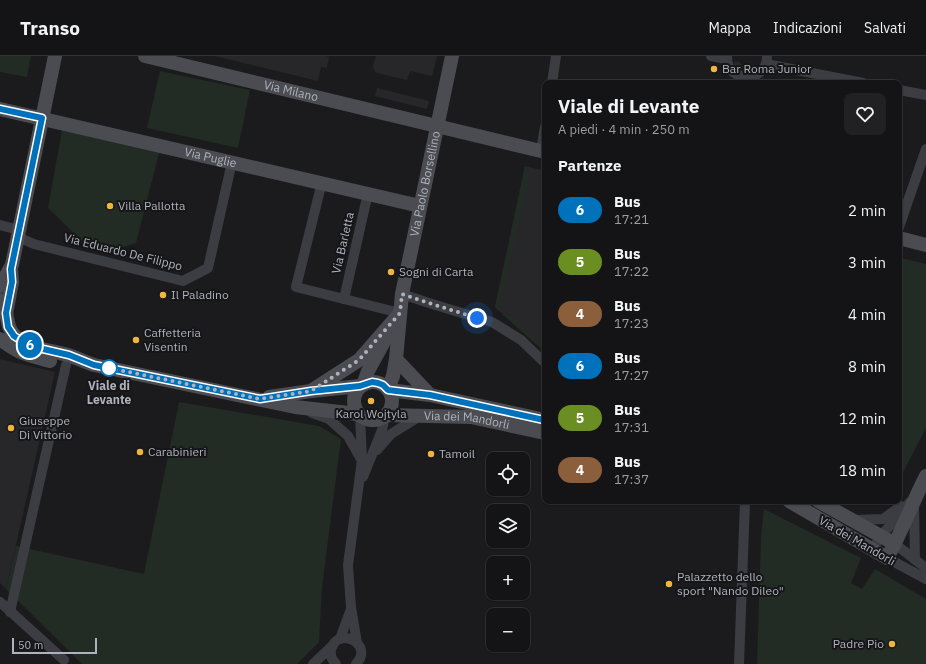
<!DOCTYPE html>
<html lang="it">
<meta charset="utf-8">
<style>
:root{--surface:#141416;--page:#212123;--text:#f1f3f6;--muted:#9d9ea1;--line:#333335}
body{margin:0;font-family:"IBM Plex Sans",sans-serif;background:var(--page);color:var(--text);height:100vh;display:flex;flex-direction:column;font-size:15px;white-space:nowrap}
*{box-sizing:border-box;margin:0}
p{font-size:13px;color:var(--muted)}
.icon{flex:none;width:22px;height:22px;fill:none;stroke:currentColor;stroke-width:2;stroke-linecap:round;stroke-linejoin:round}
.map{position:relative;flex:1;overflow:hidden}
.sheet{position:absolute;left:542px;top:24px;width:360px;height:424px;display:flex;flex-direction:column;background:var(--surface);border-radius:8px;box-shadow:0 1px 3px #0004,0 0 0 1px var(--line)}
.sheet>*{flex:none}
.badge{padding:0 8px;border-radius:13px;font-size:14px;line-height:26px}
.controls{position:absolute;left:486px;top:396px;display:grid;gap:8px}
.controls a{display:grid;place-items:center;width:44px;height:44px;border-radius:8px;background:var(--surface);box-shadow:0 1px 3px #0004,0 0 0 1px var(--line);font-size:20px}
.scale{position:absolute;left:12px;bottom:10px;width:85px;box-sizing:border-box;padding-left:4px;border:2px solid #aeb2bc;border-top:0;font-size:11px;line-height:14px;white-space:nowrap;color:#aeb2bc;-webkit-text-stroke:3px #161618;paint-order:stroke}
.you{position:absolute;width:20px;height:20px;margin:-10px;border:3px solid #fff;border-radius:50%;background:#1a73e8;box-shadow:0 0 0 6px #1a73e833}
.map>.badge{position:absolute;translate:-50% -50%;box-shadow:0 0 0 2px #fff}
h2{padding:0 16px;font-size:15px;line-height:36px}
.round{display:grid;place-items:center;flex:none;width:42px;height:42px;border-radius:8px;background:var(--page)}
.headline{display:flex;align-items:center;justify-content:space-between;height:68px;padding:0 16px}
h1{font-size:19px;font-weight:700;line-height:30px}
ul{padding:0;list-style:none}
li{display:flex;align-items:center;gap:12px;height:52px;padding:0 16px}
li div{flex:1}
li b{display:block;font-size:15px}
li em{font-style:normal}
li .badge{min-width:44px;font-weight:700;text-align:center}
header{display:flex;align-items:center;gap:24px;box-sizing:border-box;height:56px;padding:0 20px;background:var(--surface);border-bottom:1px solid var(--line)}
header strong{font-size:19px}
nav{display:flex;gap:22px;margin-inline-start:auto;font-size:14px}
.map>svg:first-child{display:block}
.built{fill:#27272a}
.green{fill:#222b24}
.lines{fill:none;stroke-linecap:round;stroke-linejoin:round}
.street{stroke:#3c3d42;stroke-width:10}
.secondary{stroke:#4a4c52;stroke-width:14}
.line-casing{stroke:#fff;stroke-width:9}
.line{stroke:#0072bc;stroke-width:6}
.walk{stroke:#aeb2bc;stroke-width:4;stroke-dasharray:0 7.2}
.poi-dot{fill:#f0b540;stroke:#161618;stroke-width:1.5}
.stop-dot{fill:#fff;stroke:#0072bc;stroke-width:2}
.labels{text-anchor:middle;stroke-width:4;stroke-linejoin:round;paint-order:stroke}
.poi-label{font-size:12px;fill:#aeb2bc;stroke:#161618;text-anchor:start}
.street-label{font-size:12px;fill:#aeb2bc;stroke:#161618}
.stop-label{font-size:12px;font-weight:bold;fill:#aeb2bc;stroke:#161618}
</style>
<header>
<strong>Transo</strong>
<nav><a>Mappa</a><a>Indicazioni</a><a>Salvati</a></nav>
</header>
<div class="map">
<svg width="926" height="608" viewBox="0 0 926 608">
<rect width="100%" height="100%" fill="#1b1b1d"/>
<g class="built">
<polygon points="215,0 325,0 329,1 327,12 321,11 318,25"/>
<polygon points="376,0 437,0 432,20 410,15 407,24 377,17 374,14 373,10"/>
<polygon points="377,32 429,45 427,53 375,40"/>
<polygon points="525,110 545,115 545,296 495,251"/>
<polygon points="0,303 55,316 6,533 0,527"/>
</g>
<g class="green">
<polygon points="0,0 31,0 27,21 0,16"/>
<polygon points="738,5 744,11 750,8 754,9 748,20 735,16 734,6"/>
<polygon points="160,15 250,34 238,92 147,72"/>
<polygon points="62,74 159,97 136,187 116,193 84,187 48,152"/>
<polygon points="525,110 530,118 499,255 495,251"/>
<polygon points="901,202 926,208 926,372 899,424 899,210"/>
<polygon points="502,258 510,259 545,291 545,296"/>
<polygon points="179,346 319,370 341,383 322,531 319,586 297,608 82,608 6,533 16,490 144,518"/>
<polygon points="764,453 861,502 851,527 862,533 875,513 926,543 926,608 757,608 761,481"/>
</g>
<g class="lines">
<g class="street">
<polyline points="711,0 726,3"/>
<path d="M727,0C726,28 767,28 767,0"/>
<polyline points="766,8 863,27"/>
<polyline points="552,27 556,0"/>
<polyline points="899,34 926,39"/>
<polyline points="541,95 545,70"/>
<polyline points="322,126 296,231 400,257"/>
<polyline points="0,169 19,174"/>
<polyline points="899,171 926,93"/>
<polyline points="18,181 34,188 183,225 208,212 232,106"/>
<polyline points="402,238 432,248 492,266 521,284 545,307"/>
<polyline points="344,243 368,137"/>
<polyline points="312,357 329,363 348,380 361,403"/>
<polyline points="377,394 391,378 420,360"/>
<polyline points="363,421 382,374 385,361"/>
<polyline points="914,448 915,504"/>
<polyline points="854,464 883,463 901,450"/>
<polyline points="895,488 926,512"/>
<polyline points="872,494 881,480 910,446"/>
<polyline points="887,502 926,523"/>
<polyline points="0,546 64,604"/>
<polyline points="10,556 66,309"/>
<polyline points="340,583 351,553"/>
<polyline points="357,587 351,551 348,509 362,404 360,360"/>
<polyline points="313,608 333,589"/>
<path d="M336,608C332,604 330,599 331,594C337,569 375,588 356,608"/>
<polyline points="739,608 745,445"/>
</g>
<g class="secondary">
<path id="s1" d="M145,0L545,96"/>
<path id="s2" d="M0,53L420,150"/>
<polyline points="899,182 926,189"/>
<polyline points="0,230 12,209 55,0"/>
<path d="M0,244C10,255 4,267 13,278C24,292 51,294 68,299C77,302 85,306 94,309L295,351L358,358"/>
<polyline points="6,258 12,226 11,213"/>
<path d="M0,283C19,298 28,299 50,305"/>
<polyline points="396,303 430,339"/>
<circle cx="373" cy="345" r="19"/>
<polyline points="363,329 368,315 386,282"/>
<path id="s3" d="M388,333L393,320L396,303L402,238L452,0"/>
<polyline points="388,334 430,339 545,364"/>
<polyline points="311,335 359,304 400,257"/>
<polyline points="269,341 311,335 360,330"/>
<path id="s4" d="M387,359L471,361L545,377"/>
<path d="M789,445L887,502C902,476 912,447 926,420"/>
<polyline points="818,445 895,488"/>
</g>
</g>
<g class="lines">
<g class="line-casing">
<polyline id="line" points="0,53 42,62 11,213 12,226 6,257 8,271 14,280 30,290 69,299 94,309 260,343 311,335 360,330 372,326 378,327 383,329 388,334 430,339 544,364"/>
</g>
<use href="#line" class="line"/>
<polyline class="walk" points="109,312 260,343 311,335 359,304 400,257 402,238 432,248 477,262"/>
</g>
<g class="poi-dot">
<circle cx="714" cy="13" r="4"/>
<circle cx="110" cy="150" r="4"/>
<circle cx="391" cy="216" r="4"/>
<circle cx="163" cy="239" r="4"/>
<circle cx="136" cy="284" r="4"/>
<circle cx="371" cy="345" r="4"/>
<circle cx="11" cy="372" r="4"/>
<circle cx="140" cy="396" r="4"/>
<circle cx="431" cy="398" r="4"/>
<circle cx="669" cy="528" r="4"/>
<circle cx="892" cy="588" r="4"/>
</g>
<circle class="stop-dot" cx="109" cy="312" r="8"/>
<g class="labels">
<g class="poi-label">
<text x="722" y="17">Bar Roma Junior</text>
<text x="118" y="154">Villa Pallotta</text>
<text x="399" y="220">Sogni di Carta</text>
<text x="171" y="243">Il Paladino</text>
<text x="144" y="281">Caffetteria<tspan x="144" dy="14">Visentin</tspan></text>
<text x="371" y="362" text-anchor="middle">Karol Wojtyla</text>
<text x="19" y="369">Giuseppe<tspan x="19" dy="14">Di Vittorio</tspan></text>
<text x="148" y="400">Carabinieri</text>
<text x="439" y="402">Tamoil</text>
<text x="677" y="525">Palazzetto dello<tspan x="677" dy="14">sport "Nando Dileo"</tspan></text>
<text x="884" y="592" text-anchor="end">Padre Pio</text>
</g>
<g class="street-label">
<text dy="4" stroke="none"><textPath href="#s1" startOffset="150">Via Milano</textPath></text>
<text dy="4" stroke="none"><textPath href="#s2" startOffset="216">Via Puglie</textPath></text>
<text dy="4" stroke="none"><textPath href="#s3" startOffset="209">Via Paolo Borsellino</textPath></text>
<text transform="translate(343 187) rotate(-77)" y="4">Via Barletta</text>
<text transform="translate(123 196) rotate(14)" y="4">Via Eduardo De Filippo</text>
<text dy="4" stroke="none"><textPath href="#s4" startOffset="80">Via dei Mandorli</textPath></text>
<text transform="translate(857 485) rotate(30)" y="4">Via dei Mandorli</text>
</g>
<g class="stop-label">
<text x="109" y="334">Viale di<tspan x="109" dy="14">Levante</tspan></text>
</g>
</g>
</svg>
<div class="controls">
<a><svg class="icon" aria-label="locate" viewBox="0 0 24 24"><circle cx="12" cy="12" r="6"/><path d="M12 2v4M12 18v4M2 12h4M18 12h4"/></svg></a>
<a><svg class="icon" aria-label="layers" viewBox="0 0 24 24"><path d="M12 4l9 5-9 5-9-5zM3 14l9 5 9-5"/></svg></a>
<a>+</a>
<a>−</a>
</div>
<div class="scale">50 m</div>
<div class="you" style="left:477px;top:262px"></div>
<b class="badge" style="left:30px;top:289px;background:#0072bc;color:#fff">6</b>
<section class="sheet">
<div class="headline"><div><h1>Viale di Levante</h1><p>A piedi · 4 min · 250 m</p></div><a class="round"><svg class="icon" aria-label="heart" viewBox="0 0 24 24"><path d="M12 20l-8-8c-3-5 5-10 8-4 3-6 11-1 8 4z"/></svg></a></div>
<h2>Partenze</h2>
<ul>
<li><span class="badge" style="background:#0072bc;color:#fff">6</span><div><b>Bus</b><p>17:21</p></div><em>2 min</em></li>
<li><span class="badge" style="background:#6b8e23;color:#fff">5</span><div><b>Bus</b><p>17:22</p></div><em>3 min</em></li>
<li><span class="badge" style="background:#8b5e3c;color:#fff">4</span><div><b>Bus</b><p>17:23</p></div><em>4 min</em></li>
<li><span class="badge" style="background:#0072bc;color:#fff">6</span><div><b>Bus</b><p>17:27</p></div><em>8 min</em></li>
<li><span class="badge" style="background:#6b8e23;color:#fff">5</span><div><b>Bus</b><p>17:31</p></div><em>12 min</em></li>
<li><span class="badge" style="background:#8b5e3c;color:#fff">4</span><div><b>Bus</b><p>17:37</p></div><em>18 min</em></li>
</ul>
</section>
</div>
